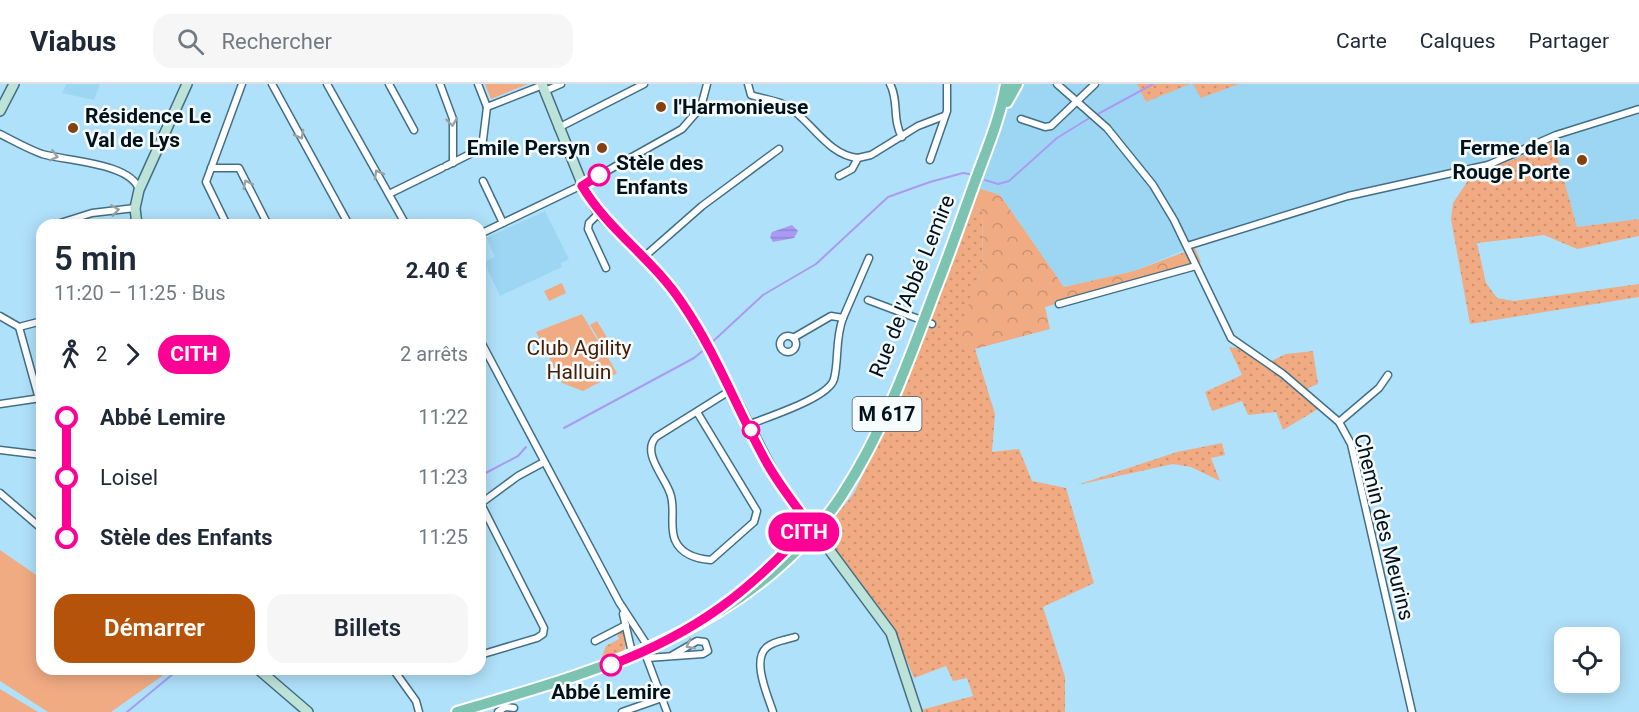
<!DOCTYPE html>
<html lang="fr">
<meta charset="utf-8">
<style>
:root{--surface:#fff;--page:#f6f6f7;--text:#1f2937;--muted:#747a83;--line:#e0e1e3;--accent:#b45309}
body{margin:0;font-family:Roboto,sans-serif;background:var(--page);color:var(--text);height:100vh;display:flex;flex-direction:column;font-size:22px;white-space:nowrap}
*{box-sizing:border-box;margin:0}
p{font-size:20px;color:var(--muted)}
.icon{flex:none;width:33px;height:33px;fill:none;stroke:currentColor;stroke-width:2;stroke-linecap:round;stroke-linejoin:round}
.map{position:relative;flex:1;overflow:hidden}
.panel{position:absolute;left:36px;top:135px;width:450px;height:456px;display:flex;flex-direction:column;background:var(--surface);border-radius:18px;box-shadow:0 3px 15px #0003}
.panel>*{flex:none}
.badge{padding:0 12px;border-radius:20px;font-size:21px;line-height:39px}
.buttons{position:absolute;left:1554px;top:543px;display:grid;gap:12px}
.buttons a{display:grid;place-items:center;width:66px;height:66px;border-radius:12px;background:var(--surface);box-shadow:0 3px 15px #0003;font-size:30px}
.map>.badge{position:absolute;translate:-50% -50%;box-shadow:0 0 0 3px #fff}
.legs{display:flex;align-items:center;gap:9px;height:66px;padding:0 18px;font-size:20px}
.legs p{margin-inline-start:auto}
.headline{display:flex;align-items:center;justify-content:space-between;height:102px;padding:0 18px}
h1{font-size:33px;font-weight:600;line-height:45px}
.primary-button{display:flex;gap:12px;margin-top:auto;padding:12px 18px}
.primary-button a{flex:1;height:69px;border-radius:18px;background:var(--accent);color:#fff;font-size:24px;font-weight:600;line-height:69px;text-align:center}
.primary-button a+a{background:var(--page);color:var(--text)}
ul{padding:0 18px;list-style:none}
li{display:flex;align-items:center;gap:21px;height:60px;font-size:22px}
li i{display:grid;place-items:center;width:9px;height:100%;margin:0 8px;background:currentColor}
li i::after{content:'';width:15px;height:15px;margin:-8px;border:4px solid;border-radius:50%;background:var(--surface)}
li p{margin-inline-start:auto}
li:first-child i{background:linear-gradient(#0000 50%,currentColor 0)}
li:last-child i{background:linear-gradient(currentColor 50%,#0000 0)}
header{display:flex;align-items:center;gap:36px;box-sizing:border-box;height:84px;padding:0 30px;background:var(--surface);border-bottom:2px solid var(--line)}
header strong{font-size:28px}
nav{display:flex;gap:33px;margin-inline-start:auto;font-size:21px}
.search{width:420px;height:54px;background:var(--page);display:flex;align-items:center;gap:15px;box-sizing:border-box;padding:0 21px;border-radius:18px;color:var(--muted);font-size:22px}
.map>svg:first-child{display:block}
.built{fill:#9dd6f3}
.grass{fill:url(#grass-dots)}
.forest{fill:url(#forest-crowns)}
.green{fill:#f1ab83}
.water{fill:url(#water-rules)}
.lines{fill:none;stroke-linecap:round;stroke-linejoin:round}
.stream{stroke:#a99bf4;stroke-width:2}
.street-casing{stroke:#426f85;stroke-width:9}
.secondary-casing{stroke:#426f85;stroke-width:12}
.primary-casing{stroke:#fff;stroke-width:14}
.street{stroke:#fff;stroke-width:6}
.secondary{stroke:#bde2d8;stroke-width:9}
.primary{stroke:#7cc4b1;stroke-width:10}
.oneway{stroke:#9aa0a4}
.line-1-casing{stroke:#fff;stroke-width:14}
.line-1{stroke:#ff0096;stroke-width:9}
.poi-dot{fill:#844112;stroke:#f6fbfd;stroke-width:2}
.stop-1-dot{fill:#fff;stroke:#ff0096;stroke-width:3}
.labels{text-anchor:middle;stroke-width:5;stroke-linejoin:round;paint-order:stroke}
.shield{fill:#f6fbfd;stroke:#4b585f;stroke-width:1.5}
.shield-label{font-size:20px;font-weight:bold;fill:#02121b}
.poi-label{font-size:21px;font-weight:bold;fill:#02121b;stroke:#f6fbfd;text-anchor:start}
.stop-label{font-size:21px;font-weight:bold;fill:#02121b;stroke:#f6fbfd;text-anchor:start}
.street-label{font-size:21px;fill:#02121b;stroke:#f6fbfd}
.park-label{font-size:21px;fill:#471d00;stroke:#f6fbfd}
</style>
<header>
<strong>Viabus</strong>
<div class="search"><svg class="icon" aria-label="search" viewBox="0 0 24 24"><circle cx="10" cy="10" r="6"/><path d="M15 15l6 6"/></svg>Rechercher</div>
<nav><a>Carte</a><a>Calques</a><a>Partager</a></nav>
</header>
<div class="map">
<svg width="1639" height="628" viewBox="0 0 1639 628">
<defs>
<pattern id="grass-dots" width="8" height="8" patternUnits="userSpaceOnUse" patternTransform="scale(1.5)"><rect width="8" height="8" fill="#f1ab83"/><path d="M2 2h.1M6 6h.1" fill="none" stroke="#cd9271" stroke-width="1.8" stroke-linecap="round"/></pattern>
<pattern id="forest-crowns" width="20" height="18" patternUnits="userSpaceOnUse" patternTransform="scale(1.5)"><rect width="20" height="18" fill="#f1ab83"/><path d="M2 6a3 3 0 1 1 6 0M12 15a3 3 0 1 1 6 0" fill="none" stroke="#cd9271"/></pattern>
<pattern id="water-rules" width="6" height="5" patternUnits="userSpaceOnUse" patternTransform="scale(1.5)"><rect width="6" height="5" fill="#a99bf4"/><path d="M0 2.5h6" fill="none" stroke="#9084d1"/></pattern>
</defs>
<rect width="100%" height="100%" fill="#b0e1fa"/>
<g class="built">
<polygon points="66,0 100,0 94,16 62,9"/>
<polygon points="1012,0 1639,0 1639,135 1577,143 1553,57 1516,75 1348,115 1184,166 1134,187 1064,203 1000,111 978,104"/>
<polygon points="545,127 569,175 561,179 562,183 500,212 484,178 495,173 486,154"/>
</g>
<g class="grass">
<polygon points="1137,0 1190,0 1146,18"/>
<polygon points="1193,0 1239,0 1201,14"/>
<polygon points="1553,56 1577,143 1639,135 1639,152 1577,165 1544,151 1477,159 1486,199 1497,214 1514,217 1639,200 1639,213 1470,240 1451,135 1453,119 1471,92 1468,88 1516,75"/>
<polygon points="972,123 982,126 983,182 957,255 975,265 995,330 992,368 1019,365 1032,397 1066,404 1094,499 1043,523 1065,593 1065,628 922,628 921,626 973,612 967,594 953,597 946,582 914,594 895,548 825,454 827,443 854,409 902,312"/>
<polygon points="1229,263 1238,264 1265,280 1286,270 1313,267 1318,300 1310,303 1302,312 1318,325 1283,346 1276,328 1248,331 1242,317 1212,327 1205,308 1242,291"/>
<polygon points="1222,359 1225,371 1211,374 1220,397 1191,383 1173,380 1077,401 1177,368"/>
<polygon points="623,547 626,561 623,569 604,577 602,573 606,562 619,555 617,550"/>
</g>
<polygon class="forest" points="978,104 1000,111 1064,203 1134,187 1195,164 1201,178 1045,223 1050,245 975,265 956,255 983,182 982,126 972,123"/>
<g class="green">
<polygon points="485,0 528,0 491,15"/>
<polygon points="562,199 566,209 549,217 544,207"/>
<polygon points="582,230 617,289 583,307 562,299 536,248"/>
<polygon points="597,237 614,265 607,270 590,241"/>
<polygon points="0,466 42,495 42,585 172,585 111,628 48,628 0,597"/>
<polygon points="0,605 38,628 0,628"/>
</g>
<polygon class="water" points="792,141 798,147 794,154 773,158 770,153 772,148"/>
<g class="lines">
<g class="stream">
<polyline points="1096,31 1153,0"/>
<polyline points="985,96 998,100 1009,97 1057,54 1091,33"/>
<polyline points="709,261 763,211 816,180 888,113 930,98 963,89 969,90"/>
<polyline points="564,344 694,274 705,265"/>
<polyline points="480,392 518,372 526,363"/>
<polyline points="127,628 179,585"/>
</g>
<g class="street-casing">
<g id="street">
<polyline points="272,0 349,141"/>
<polyline points="327,0 406,141"/>
<polyline points="389,0 414,46"/>
<polyline points="440,0 453,35 453,79"/>
<polyline points="478,0 487,23"/>
<path d="M748,0L751,11C762,15 777,16 787,22C811,36 827,71 858,74"/>
<path d="M890,0C899,16 892,36 902,53"/>
<polyline points="1057,0 1107,44 1153,101 1174,136 1231,254 1283,290 1339,338 1351,360 1412,628"/>
<polyline points="545,7 561,0"/>
<polyline points="487,23 543,1"/>
<polyline points="1021,35 1045,43 1051,42 1095,0"/>
<polyline points="558,44 644,0"/>
<path d="M0,50C14,57 28,65 42,70C66,77 132,79 139,106"/>
<polyline points="930,76 947,27 947,0"/>
<polyline points="446,82 482,64 487,23"/>
<polyline points="211,84 239,84 268,141"/>
<polyline points="839,92 852,85 858,74 871,71 918,42 944,32"/>
<polyline points="483,97 503,139"/>
<polyline points="389,110 442,84"/>
<polyline points="599,129 589,139 588,145 606,184"/>
<polyline points="54,141 92,129 135,124"/>
<polyline points="227,141 206,98 242,0"/>
<polyline points="480,150 582,101 682,45 701,23 707,0"/>
<polyline points="1187,162 1348,112 1488,81 1556,51 1639,25"/>
<polyline points="644,173 702,122 779,65"/>
<polyline points="868,216 932,240"/>
<polyline points="1059,220 1196,182"/>
<polyline points="0,232 19,243 42,237"/>
<polyline points="19,243 39,315"/>
<circle cx="788" cy="260" r="8"/>
<polyline points="793,254 831,232 843,234 869,174"/>
<polyline points="480,256 619,518 649,564"/>
<polyline points="0,320 41,314"/>
<path d="M697,328L757,427L754,438L711,476C697,475 681,470 675,456C669,442 676,424 670,409C665,393 641,369 656,353L731,306"/>
<polyline points="1339,338 1379,304 1388,291"/>
<path d="M748,341C767,333 829,314 834,295C839,275 835,255 843,234"/>
<polyline points="0,366 42,371"/>
<polyline points="0,409 42,445"/>
<polyline points="480,420 518,392 544,378"/>
<polyline points="623,530 633,573"/>
<polyline points="595,557 626,541"/>
<polyline points="480,571 537,554 543,550 544,544 481,420"/>
<polyline points="646,572 667,628"/>
<polyline points="647,574 703,570 708,567 705,558 697,557 671,572"/>
<polyline points="393,585 416,617 419,628"/>
<polyline points="498,628 505,623 514,624"/>
<polyline points="622,628 662,614"/>
<path d="M773,628C768,612 751,576 767,563C774,557 786,556 795,553"/>
</g>
</g>
<g class="secondary-casing">
<g id="secondary">
<polyline points="542,0 585,107 599,129 660,190 683,220 719,283 776,394 891,549 917,628"/>
<polyline points="0,27 14,0"/>
<polyline points="137,141 135,124 139,106 187,0"/>
<polyline points="258,585 308,628"/>
</g>
</g>
<g class="primary-casing">
<g id="primary">
<polyline points="1007,18 1017,0"/>
<path d="M457,628C601,586 754,544 842,411C883,348 908,279 934,209C948,174 960,139 973,103C985,69 1000,36 1006,0"/>
</g>
</g>
<use href="#street" class="street"/>
<use href="#secondary" class="secondary"/>
<use href="#primary" class="primary"/>
</g>
<defs><path id="oneway-chevron" d="M-2-3.5L2.5 0L-2 3.5" fill="none" stroke-width="1.6" stroke-linecap="round" stroke-linejoin="round" transform="scale(1.5)"/></defs>
<g class="oneway">
<use href="#oneway-chevron" transform="translate(452 38) rotate(83)"/>
<use href="#oneway-chevron" transform="translate(300 51) rotate(61)"/>
<use href="#oneway-chevron" transform="translate(54 72) rotate(14)"/>
<use href="#oneway-chevron" transform="translate(378 90) rotate(-119)"/>
<use href="#oneway-chevron" transform="translate(247 100) rotate(-117)"/>
<use href="#oneway-chevron" transform="translate(115 126) rotate(-8)"/>
<use href="#oneway-chevron" transform="translate(690 561) rotate(153)"/>
</g>
<g class="lines">
<g class="line-1-casing">
<path id="line-1" d="M599,91L582,102C609,147 653,175 682,219C717,270 738,328 768,381C780,402 795,421 810,441C749,508 697,548 611,581"/>
</g>
<use href="#line-1" class="line-1"/>
</g>
<g class="poi-dot">
<circle cx="661" cy="23" r="6"/>
<circle cx="73" cy="44" r="6"/>
<circle cx="602" cy="64" r="6"/>
<circle cx="1582" cy="76" r="6"/>
</g>
<g class="stop-1-dot">
<circle cx="599" cy="91" r="10"/>
<circle cx="751" cy="346" r="8"/>
<circle cx="611" cy="581" r="10"/>
</g>
<g class="labels">
<rect class="shield" x="852.5" y="313" width="69" height="34" rx="4.5"/>
<g class="shield-label">
<text x="887" y="337">M 617</text>
</g>
<g class="poi-label">
<text x="673" y="30">l'Harmonieuse</text>
<text x="85" y="39">Résidence Le<tspan x="85" dy="24">Val de Lys</tspan></text>
<text x="590" y="71" text-anchor="end">Emile Persyn</text>
<text x="1570" y="71" text-anchor="end">Ferme de la<tspan x="1570" dy="24">Rouge Porte</tspan></text>
</g>
<g class="stop-label">
<text x="616" y="86">Stèle des<tspan x="616" dy="24">Enfants</tspan></text>
<text x="611" y="615" text-anchor="middle">Abbé Lemire</text>
</g>
<g class="street-label">
<text transform="translate(912 202) rotate(-68)" y="7">Rue de l'Abbé Lemire</text>
<text transform="translate(1384 443) rotate(76)" y="7">Chemin des Meurins</text>
</g>
<g class="park-label">
<text x="579" y="271">Club Agility<tspan x="579" dy="24">Halluin</tspan></text>
</g>
</g>
</svg>
<div class="buttons">
<a><svg class="icon" aria-label="locate" viewBox="0 0 24 24"><circle cx="12" cy="12" r="6"/><path d="M12 2v4M12 18v4M2 12h4M18 12h4"/></svg></a>
</div>
<b class="badge" style="left:804px;top:448px;background:#ff0096;color:#fff">CITH</b>
<section class="panel">
<div class="headline"><div><h1>5 min</h1><p>11:20 – 11:25 · Bus</p></div><b>2.40 €</b></div>
<div class="legs"><svg class="icon" aria-label="walk" viewBox="0 0 24 24"><circle cx="13" cy="4" r="2"/><path d="M13 8l-2 6 4 7M11 14l-3 7M7 12l3-4h3l4 4"/></svg>2<svg class="icon" aria-label="forward" viewBox="0 0 24 24"><path d="M9 5l7 7-7 7"/></svg><b class="badge" style="background:#ff0096;color:#fff">CITH</b><p>2 arrêts</p></div>
<ul>
<li><i style="color:#ff0096"></i><b>Abbé Lemire</b><p>11:22</p></li>
<li><i style="color:#ff0096"></i><span>Loisel</span><p>11:23</p></li>
<li><i style="color:#ff0096"></i><b>Stèle des Enfants</b><p>11:25</p></li>
</ul>
<div class="primary-button"><a>Démarrer</a><a>Billets</a></div>
</section>
</div>
